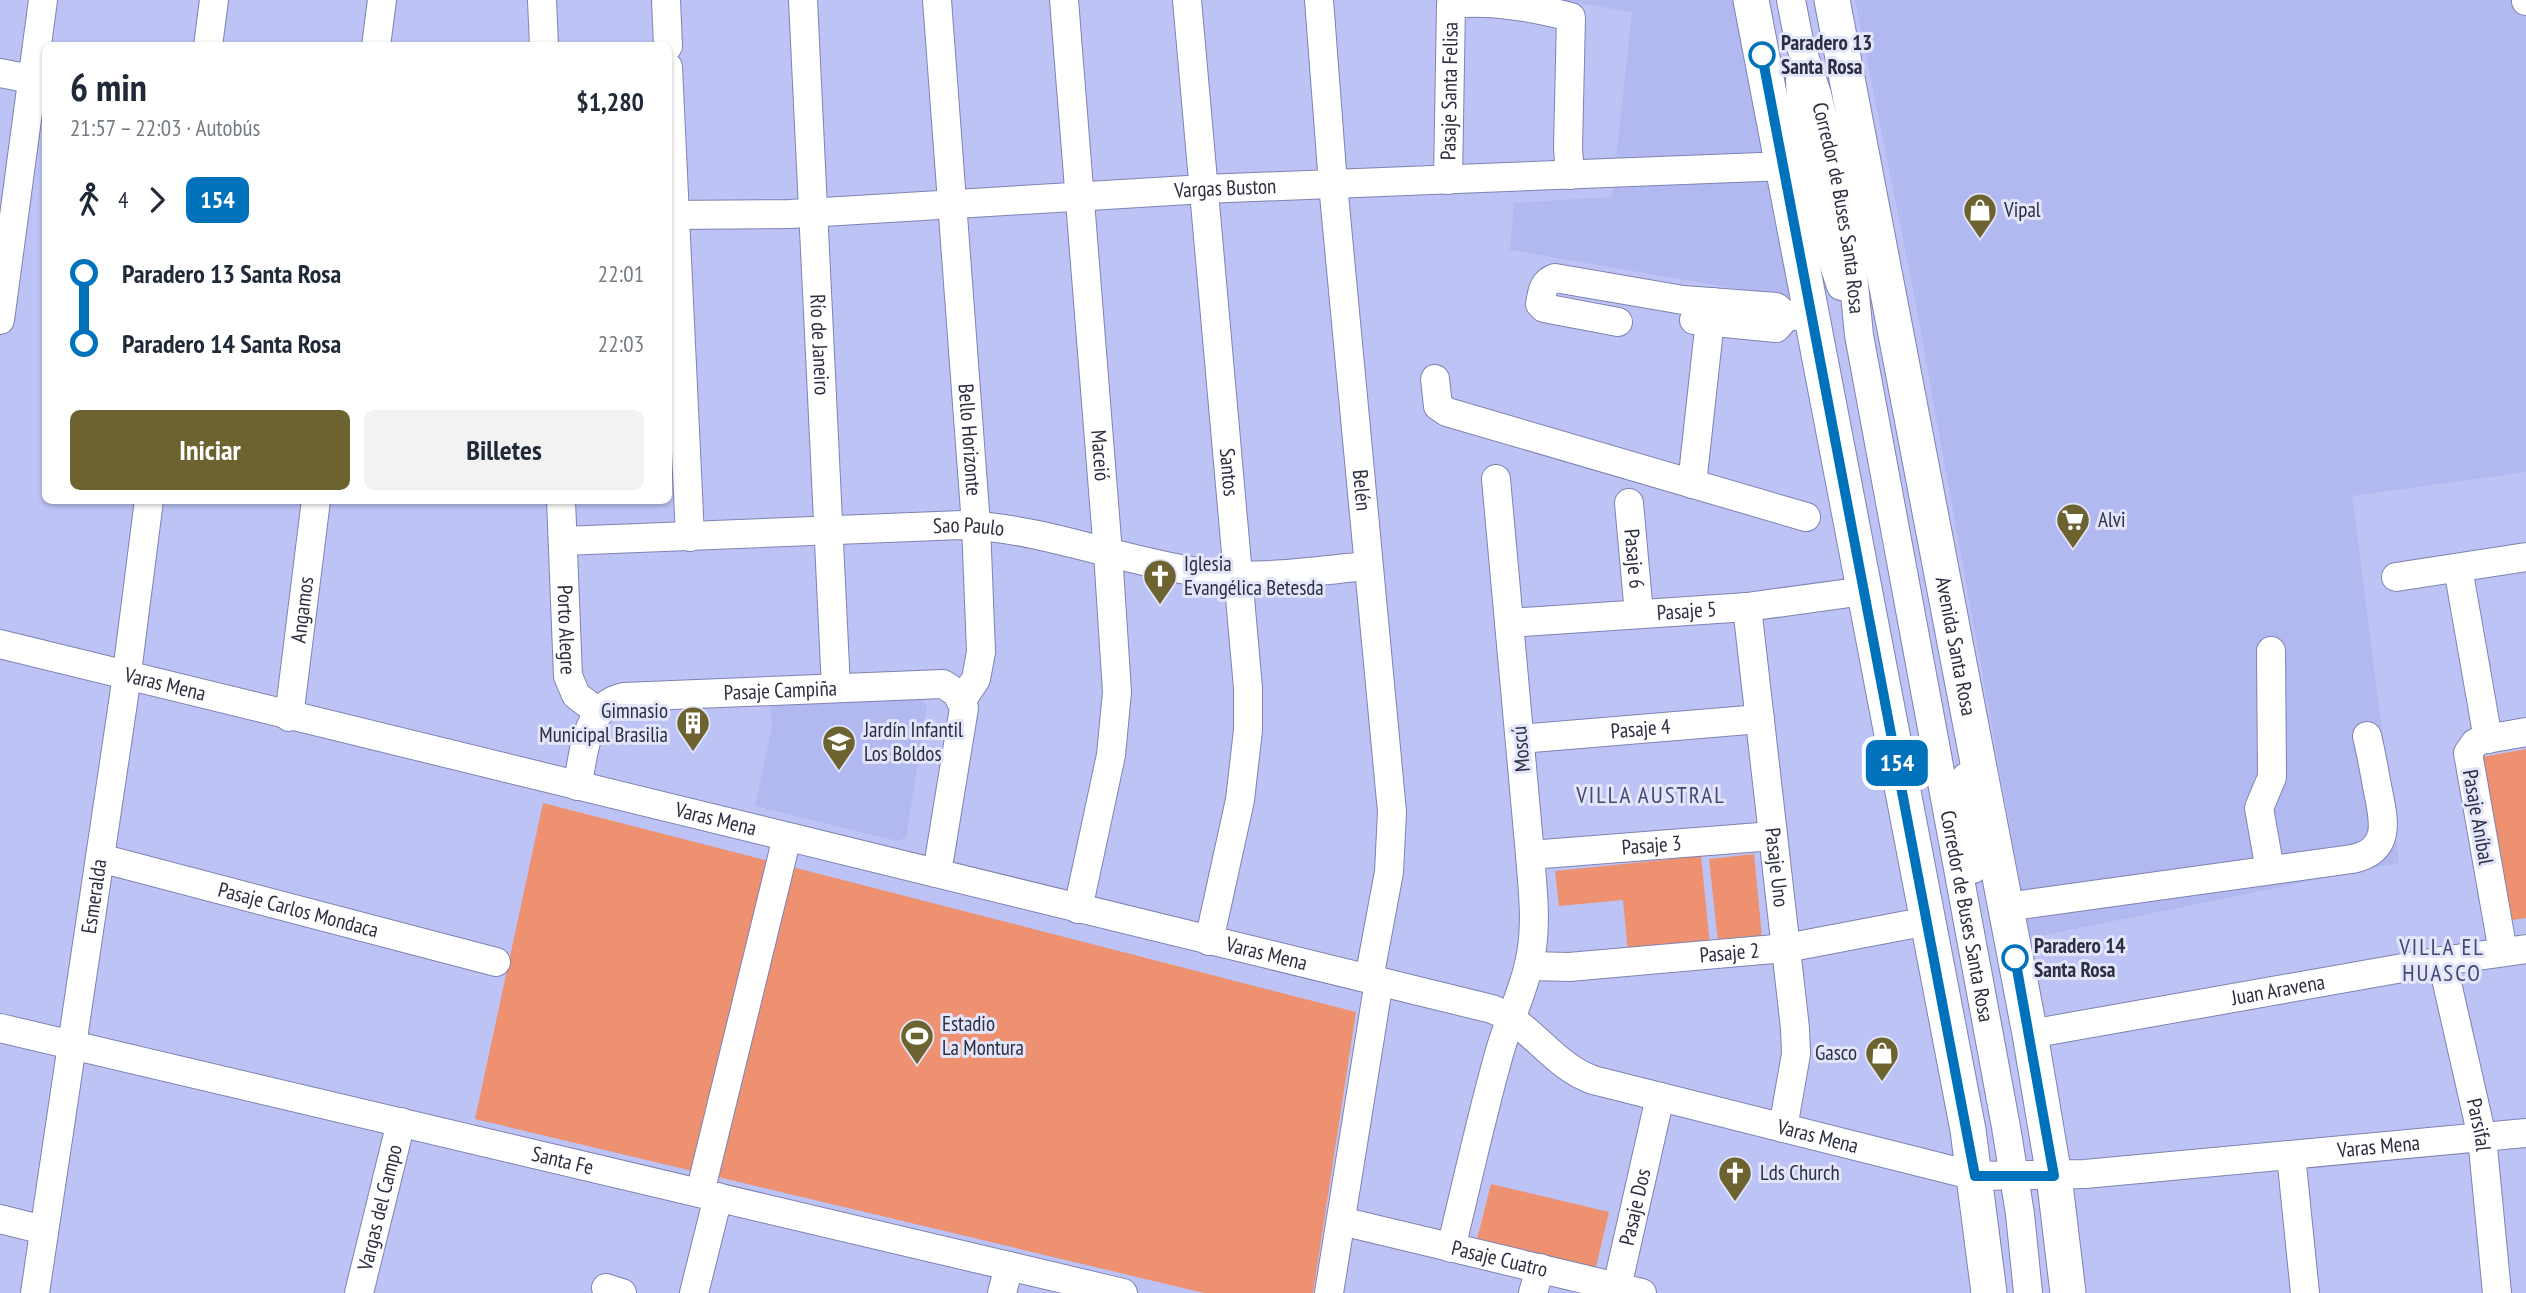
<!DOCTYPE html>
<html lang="es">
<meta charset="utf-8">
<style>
:root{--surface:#fff;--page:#f2f2f3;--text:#1f2937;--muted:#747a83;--accent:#6c6330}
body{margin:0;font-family:"PT Sans Narrow",sans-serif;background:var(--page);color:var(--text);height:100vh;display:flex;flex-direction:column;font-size:26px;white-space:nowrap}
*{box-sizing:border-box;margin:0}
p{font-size:23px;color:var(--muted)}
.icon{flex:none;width:38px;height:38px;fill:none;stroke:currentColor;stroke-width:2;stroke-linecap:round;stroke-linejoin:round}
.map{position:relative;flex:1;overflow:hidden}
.side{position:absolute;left:42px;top:42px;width:630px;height:462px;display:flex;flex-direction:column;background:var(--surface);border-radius:10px;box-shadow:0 2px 5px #0004}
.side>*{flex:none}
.badge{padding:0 14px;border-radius:10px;font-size:24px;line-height:46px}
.map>.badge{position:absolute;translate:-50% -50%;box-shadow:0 0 0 4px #fff}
.legs{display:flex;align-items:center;gap:10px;height:77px;padding:0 28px;font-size:23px}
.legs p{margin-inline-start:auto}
.summary{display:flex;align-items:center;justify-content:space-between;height:119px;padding:0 28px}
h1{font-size:38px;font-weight:600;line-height:52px}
.primary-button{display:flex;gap:14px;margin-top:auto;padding:14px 28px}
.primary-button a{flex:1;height:80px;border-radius:10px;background:var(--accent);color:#fff;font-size:28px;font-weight:600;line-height:80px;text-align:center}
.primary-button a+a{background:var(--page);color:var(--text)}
ul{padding:0 28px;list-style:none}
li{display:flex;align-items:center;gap:24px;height:70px;font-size:26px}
li i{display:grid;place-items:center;width:10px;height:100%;margin:0 9px;background:currentColor}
li i::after{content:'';width:18px;height:18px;margin:-9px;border:5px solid;border-radius:50%;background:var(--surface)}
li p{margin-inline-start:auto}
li:first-child i{background:linear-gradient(#0000 50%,currentColor 0)}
li:last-child i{background:linear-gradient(currentColor 50%,#0000 0)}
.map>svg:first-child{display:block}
.built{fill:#b2b8f0}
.green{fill:#ee9170}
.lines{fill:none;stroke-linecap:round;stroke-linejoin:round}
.minor-casing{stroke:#7e83b1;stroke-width:30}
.major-casing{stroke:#7e83b1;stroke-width:37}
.minor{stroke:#fff;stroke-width:28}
.major{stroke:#fff;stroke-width:35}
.line-1-casing{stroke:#fff;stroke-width:16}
.line-1{stroke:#0072bc;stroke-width:10}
.stop-1-dot{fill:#fff;stroke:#0072bc;stroke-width:3.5}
.labels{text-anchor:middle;stroke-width:6;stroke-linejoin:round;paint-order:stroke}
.stop-label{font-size:21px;font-weight:bold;fill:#2c2e41;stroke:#e3e6fb;text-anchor:start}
.street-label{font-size:21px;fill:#2c2e41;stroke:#e3e6fb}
.poi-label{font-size:21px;fill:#2c2e41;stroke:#e3e6fb;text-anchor:start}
.neighbourhood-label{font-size:23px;letter-spacing:2px;fill:#454872;stroke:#e3e6fb}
</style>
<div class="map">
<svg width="2526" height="1293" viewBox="0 0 2526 1293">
<rect width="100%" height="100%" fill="#bdc3f5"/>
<g class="built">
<polygon points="1561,0 1735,0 1792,298 1510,250 1514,203 1612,197 1632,12"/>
<polygon points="1855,0 2526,0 2526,472 2352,496 2399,863 2030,938 1913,288"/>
<polygon points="921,699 927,706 906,837 898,841 755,806 772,727 770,703"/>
</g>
<g class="green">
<polygon points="2526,749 2526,918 2512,920 2482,757"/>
<polygon points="543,803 1356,1012 1313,1293 1204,1293 475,1119"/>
<polygon points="1754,854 1762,937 1718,942 1709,859"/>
<polygon points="1701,856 1710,945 1628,953 1623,900 1559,906 1555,871"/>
<polygon points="1491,1184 1609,1212 1596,1267 1477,1239"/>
</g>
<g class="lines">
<g class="minor-casing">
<g id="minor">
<polyline points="542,0 544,46"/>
<polyline points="666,0 668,46"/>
<path id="s1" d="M803,0L836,688"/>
<path id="s2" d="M937,0L976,525L981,652L976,679L962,700"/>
<path id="s3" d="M1064,0L1108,553L1117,692L1111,755L1078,909"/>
<path id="s4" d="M1187,0L1248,688V730L1240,800L1209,941"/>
<path id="s5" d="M1319,0L1333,184L1392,812L1389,872L1369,979"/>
<path id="s6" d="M1791,0L1799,41L1817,94L1837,175L1852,264L1859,335L2006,1127L2020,1214L2028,1293"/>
<polyline points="2526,0 2526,1"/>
<polyline points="208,46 214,0"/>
<polyline points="376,46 382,0"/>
<polyline points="668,67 690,537"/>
<polyline points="0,73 46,82"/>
<path d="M1800,79C1802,148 1818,220 1841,286"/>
<path id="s7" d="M1448,180L1451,4C1493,0 1531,7 1571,17L1568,148L1570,175"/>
<path id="s8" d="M668,215L790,214L1205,189L1784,166"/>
<polyline points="0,320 43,0"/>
<polyline points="1694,320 1776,328 1787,316"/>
<path d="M1618,322L1544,308L1540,304C1542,292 1543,282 1555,278L1683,300L1776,307L1787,316H1812"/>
<polyline points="1435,379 1438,406 1447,412 1806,517"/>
<polyline points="1692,484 1712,302"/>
<path id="s9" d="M561,500L568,676L576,695L598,712"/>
<path id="s10" d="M1629,503L1639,614"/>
<path id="s11" d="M563,541L962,525C1043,528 1118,560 1198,572C1254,581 1312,571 1368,566"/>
<polyline points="2458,568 2488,739"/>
<polyline points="2396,577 2526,557"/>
<path id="s12" d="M1747,607L1795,1028L1796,1054L1783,1128"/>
<path id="s13" d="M1509,623L1747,607L1864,591"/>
<path id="s14" d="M0,644L1492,1009C1532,1025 1553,1066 1593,1080L1975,1176L2085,1174L2526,1133"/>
<path id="s15" d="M289,717L316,500"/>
<path id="s16" d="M1520,739L1760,719"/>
<polyline points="1966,777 1973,869"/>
<path id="s17" d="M577,786C585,753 584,706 624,697L943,684L957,693L964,708L937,873"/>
<path id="s18" d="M1530,855L1773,836"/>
<path id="s19" d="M100,858L496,962"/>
<polyline points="2270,870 2259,808 2272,777 2271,651"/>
<path d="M2006,907L2352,859C2394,850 2383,817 2377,786C2374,769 2371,752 2367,736"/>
<polyline points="2503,952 2468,753 2475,743 2481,740 2526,732"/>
<path id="s20" d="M2442,961L2482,1137L2497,1293"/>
<path id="s21" d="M1529,966L1569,967L1786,948L1928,921"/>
<path id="s22" d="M0,1028L1123,1293"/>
<path id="s23" d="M2030,1034L2442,961L2526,949"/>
<polyline points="2291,1155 2305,1293"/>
<polyline points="700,1193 787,837"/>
<polyline points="0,1219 44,1230"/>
<path id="s24" d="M1341,1221L1642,1293"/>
<path d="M1451,1248C1467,1183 1481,1118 1499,1054C1507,1025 1521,997 1528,968C1538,931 1533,893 1530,855L1496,479"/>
<path id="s25" d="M1617,1287L1660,1097"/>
<polyline points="606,1288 622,1293"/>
<path id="s26" d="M35,1293L124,696L149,500"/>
<path id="s27" d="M359,1293L401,1122"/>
<polyline points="694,1293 718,1197"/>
<polyline points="1002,1293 1009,1266"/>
<polyline points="1329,1293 1379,981"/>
<polyline points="1533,1293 1540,1268"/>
</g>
</g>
<g class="major-casing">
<g id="major">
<polyline points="1751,0 1968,1130 1989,1293"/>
<path id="s28" d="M1832,0L2030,1034L2054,1176L2068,1293"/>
</g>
</g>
<use href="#minor" class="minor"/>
<use href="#major" class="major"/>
</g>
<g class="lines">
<g class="line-1-casing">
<polyline id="line-1" points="1762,55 1975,1176 2054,1176 2015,958"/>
</g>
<use href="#line-1" class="line-1"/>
</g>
<defs>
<g id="shop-pin" transform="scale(1.75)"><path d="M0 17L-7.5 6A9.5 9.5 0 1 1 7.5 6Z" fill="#6c6330" stroke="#e3e6fb"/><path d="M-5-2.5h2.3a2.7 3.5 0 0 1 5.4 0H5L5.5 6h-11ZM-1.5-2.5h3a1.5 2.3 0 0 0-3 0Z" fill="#fff"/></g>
<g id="supermarket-pin" transform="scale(1.75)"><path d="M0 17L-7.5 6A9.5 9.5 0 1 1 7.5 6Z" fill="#6c6330" stroke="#e3e6fb"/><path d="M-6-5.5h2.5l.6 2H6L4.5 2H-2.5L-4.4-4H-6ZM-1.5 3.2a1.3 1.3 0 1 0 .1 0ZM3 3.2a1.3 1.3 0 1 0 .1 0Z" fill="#fff"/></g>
<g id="church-pin" transform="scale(1.75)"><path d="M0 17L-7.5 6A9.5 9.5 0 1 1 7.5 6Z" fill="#6c6330" stroke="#e3e6fb"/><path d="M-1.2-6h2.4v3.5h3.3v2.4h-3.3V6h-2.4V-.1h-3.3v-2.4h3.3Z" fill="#fff"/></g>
<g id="building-pin" transform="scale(1.75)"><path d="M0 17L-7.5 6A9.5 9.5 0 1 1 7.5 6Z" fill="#6c6330" stroke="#e3e6fb"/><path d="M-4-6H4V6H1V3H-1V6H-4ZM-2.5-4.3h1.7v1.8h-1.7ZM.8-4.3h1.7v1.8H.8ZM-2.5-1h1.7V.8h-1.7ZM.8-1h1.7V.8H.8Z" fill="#fff"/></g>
<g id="school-pin" transform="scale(1.75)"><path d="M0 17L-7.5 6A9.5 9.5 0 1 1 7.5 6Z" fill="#6c6330" stroke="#e3e6fb"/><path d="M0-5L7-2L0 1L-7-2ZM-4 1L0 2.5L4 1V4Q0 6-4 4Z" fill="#fff"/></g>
<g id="stadium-pin" transform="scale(1.75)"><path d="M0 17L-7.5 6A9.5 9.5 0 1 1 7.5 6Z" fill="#6c6330" stroke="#e3e6fb"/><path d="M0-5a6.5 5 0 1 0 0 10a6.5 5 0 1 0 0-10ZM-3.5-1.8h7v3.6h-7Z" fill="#fff"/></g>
</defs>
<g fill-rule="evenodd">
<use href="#shop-pin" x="1980" y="210"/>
<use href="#supermarket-pin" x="2073" y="520"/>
<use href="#church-pin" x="1160" y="576"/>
<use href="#building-pin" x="693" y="723"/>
<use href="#school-pin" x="839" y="742"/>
<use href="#stadium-pin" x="917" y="1036"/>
<use href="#shop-pin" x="1882" y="1053"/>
<use href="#church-pin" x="1735" y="1173"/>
</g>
<g class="stop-1-dot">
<circle cx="1762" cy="55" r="12"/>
<circle cx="2015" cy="958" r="12"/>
</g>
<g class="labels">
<g class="stop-label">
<text x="1781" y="50">Paradero 13<tspan x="1781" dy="24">Santa Rosa</tspan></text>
<text x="2034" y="953">Paradero 14<tspan x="2034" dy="24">Santa Rosa</tspan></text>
</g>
<g class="street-label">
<text dy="7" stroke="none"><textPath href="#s7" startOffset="89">Pasaje Santa Felisa</textPath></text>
<text dy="7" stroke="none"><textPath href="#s8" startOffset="558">Vargas Buston</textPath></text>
<text dy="7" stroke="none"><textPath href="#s6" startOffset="214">Corredor de Buses Santa Rosa</textPath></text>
<text dy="7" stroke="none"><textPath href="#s1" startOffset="345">Río de Janeiro</textPath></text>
<text dy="7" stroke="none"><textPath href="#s2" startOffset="441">Bello Horizonte</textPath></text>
<text dy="7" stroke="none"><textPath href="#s3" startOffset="457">Maceió</textPath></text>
<text dy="7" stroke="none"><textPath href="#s4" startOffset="474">Santos</textPath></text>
<text dy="7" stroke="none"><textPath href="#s5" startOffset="492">Belén</textPath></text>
<text dy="7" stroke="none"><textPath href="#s11" startOffset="406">Sao Paulo</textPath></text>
<text dy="7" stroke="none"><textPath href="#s10" startOffset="56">Pasaje 6</textPath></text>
<text dy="7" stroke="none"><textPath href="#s15" startOffset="108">Angamos</textPath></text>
<text dy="7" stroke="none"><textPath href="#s13" startOffset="178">Pasaje 5</textPath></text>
<text dy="7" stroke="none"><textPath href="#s9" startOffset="130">Porto Alegre</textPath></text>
<text dy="7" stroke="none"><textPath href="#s28" startOffset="658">Avenida Santa Rosa</textPath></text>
<text dy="7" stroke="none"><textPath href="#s14" startOffset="170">Varas Mena</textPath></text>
<text dy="7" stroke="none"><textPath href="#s17" startOffset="264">Pasaje Campiña</textPath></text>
<text dy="7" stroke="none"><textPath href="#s16" startOffset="121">Pasaje 4</textPath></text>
<text transform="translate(1521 749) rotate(-95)" y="7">Moscú</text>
<text transform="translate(2478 817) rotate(80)" y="7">Pasaje Aníbal</text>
<text dy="7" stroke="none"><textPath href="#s14" startOffset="737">Varas Mena</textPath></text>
<text dy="7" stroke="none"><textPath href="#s18" startOffset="122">Pasaje 3</textPath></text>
<text dy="7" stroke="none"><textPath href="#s12" startOffset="262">Pasaje Uno</textPath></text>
<text dy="7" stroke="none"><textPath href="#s26" startOffset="401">Esmeralda</textPath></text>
<text dy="7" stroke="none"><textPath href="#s19" startOffset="205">Pasaje Carlos Mondaca</textPath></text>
<text dy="7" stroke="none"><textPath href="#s6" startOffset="934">Corredor de Buses Santa Rosa</textPath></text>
<text dy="7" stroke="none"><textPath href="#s21" startOffset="201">Pasaje 2</textPath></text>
<text dy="7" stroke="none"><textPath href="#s14" startOffset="1304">Varas Mena</textPath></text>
<text dy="7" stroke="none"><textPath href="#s23" startOffset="252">Juan Aravena</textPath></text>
<text dy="7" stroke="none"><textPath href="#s20" startOffset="168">Parsifal</textPath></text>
<text dy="7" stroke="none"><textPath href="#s14" startOffset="1892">Varas Mena</textPath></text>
<text dy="7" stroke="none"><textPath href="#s14" startOffset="2459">Varas Mena</textPath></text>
<text dy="7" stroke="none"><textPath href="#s22" startOffset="578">Santa Fe</textPath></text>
<text dy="7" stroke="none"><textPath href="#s25" startOffset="82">Pasaje Dos</textPath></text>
<text dy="7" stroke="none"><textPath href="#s27" startOffset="88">Vargas del Campo</textPath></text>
<text dy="7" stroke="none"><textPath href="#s24" startOffset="163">Pasaje Cuatro</textPath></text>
</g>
<g class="poi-label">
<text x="2004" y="217">Vipal</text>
<text x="2098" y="527">Alvi</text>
<text x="1184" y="571">Iglesia<tspan x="1184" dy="24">Evangélica Betesda</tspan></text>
<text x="668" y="718" text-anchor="end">Gimnasio<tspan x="668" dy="24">Municipal Brasilia</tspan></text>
<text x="864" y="737">Jardín Infantil<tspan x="864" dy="24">Los Boldos</tspan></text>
<text x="942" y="1031">Estadio<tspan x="942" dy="24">La Montura</tspan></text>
<text x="1857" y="1060" text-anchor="end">Gasco</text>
<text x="1760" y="1180">Lds Church</text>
</g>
<g class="neighbourhood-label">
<text x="1651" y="803">VILLA AUSTRAL</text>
<text x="2442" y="955">VILLA EL<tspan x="2442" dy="26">HUASCO</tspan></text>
</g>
</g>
</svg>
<b class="badge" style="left:1897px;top:763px;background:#0072bc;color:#fff">154</b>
<section class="side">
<div class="summary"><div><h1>6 min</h1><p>21:57 – 22:03 · Autobús</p></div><b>$1,280</b></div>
<div class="legs"><svg class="icon" aria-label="walk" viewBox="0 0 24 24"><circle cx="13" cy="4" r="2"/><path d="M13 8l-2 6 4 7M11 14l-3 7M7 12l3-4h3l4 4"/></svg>4<svg class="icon" aria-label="forward" viewBox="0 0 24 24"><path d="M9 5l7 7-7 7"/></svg><b class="badge" style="background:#0072bc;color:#fff">154</b></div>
<ul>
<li><i style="color:#0072bc"></i><b>Paradero 13 Santa Rosa</b><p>22:01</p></li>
<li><i style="color:#0072bc"></i><b>Paradero 14 Santa Rosa</b><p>22:03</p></li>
</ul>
<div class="primary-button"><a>Iniciar</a><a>Billetes</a></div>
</section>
</div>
